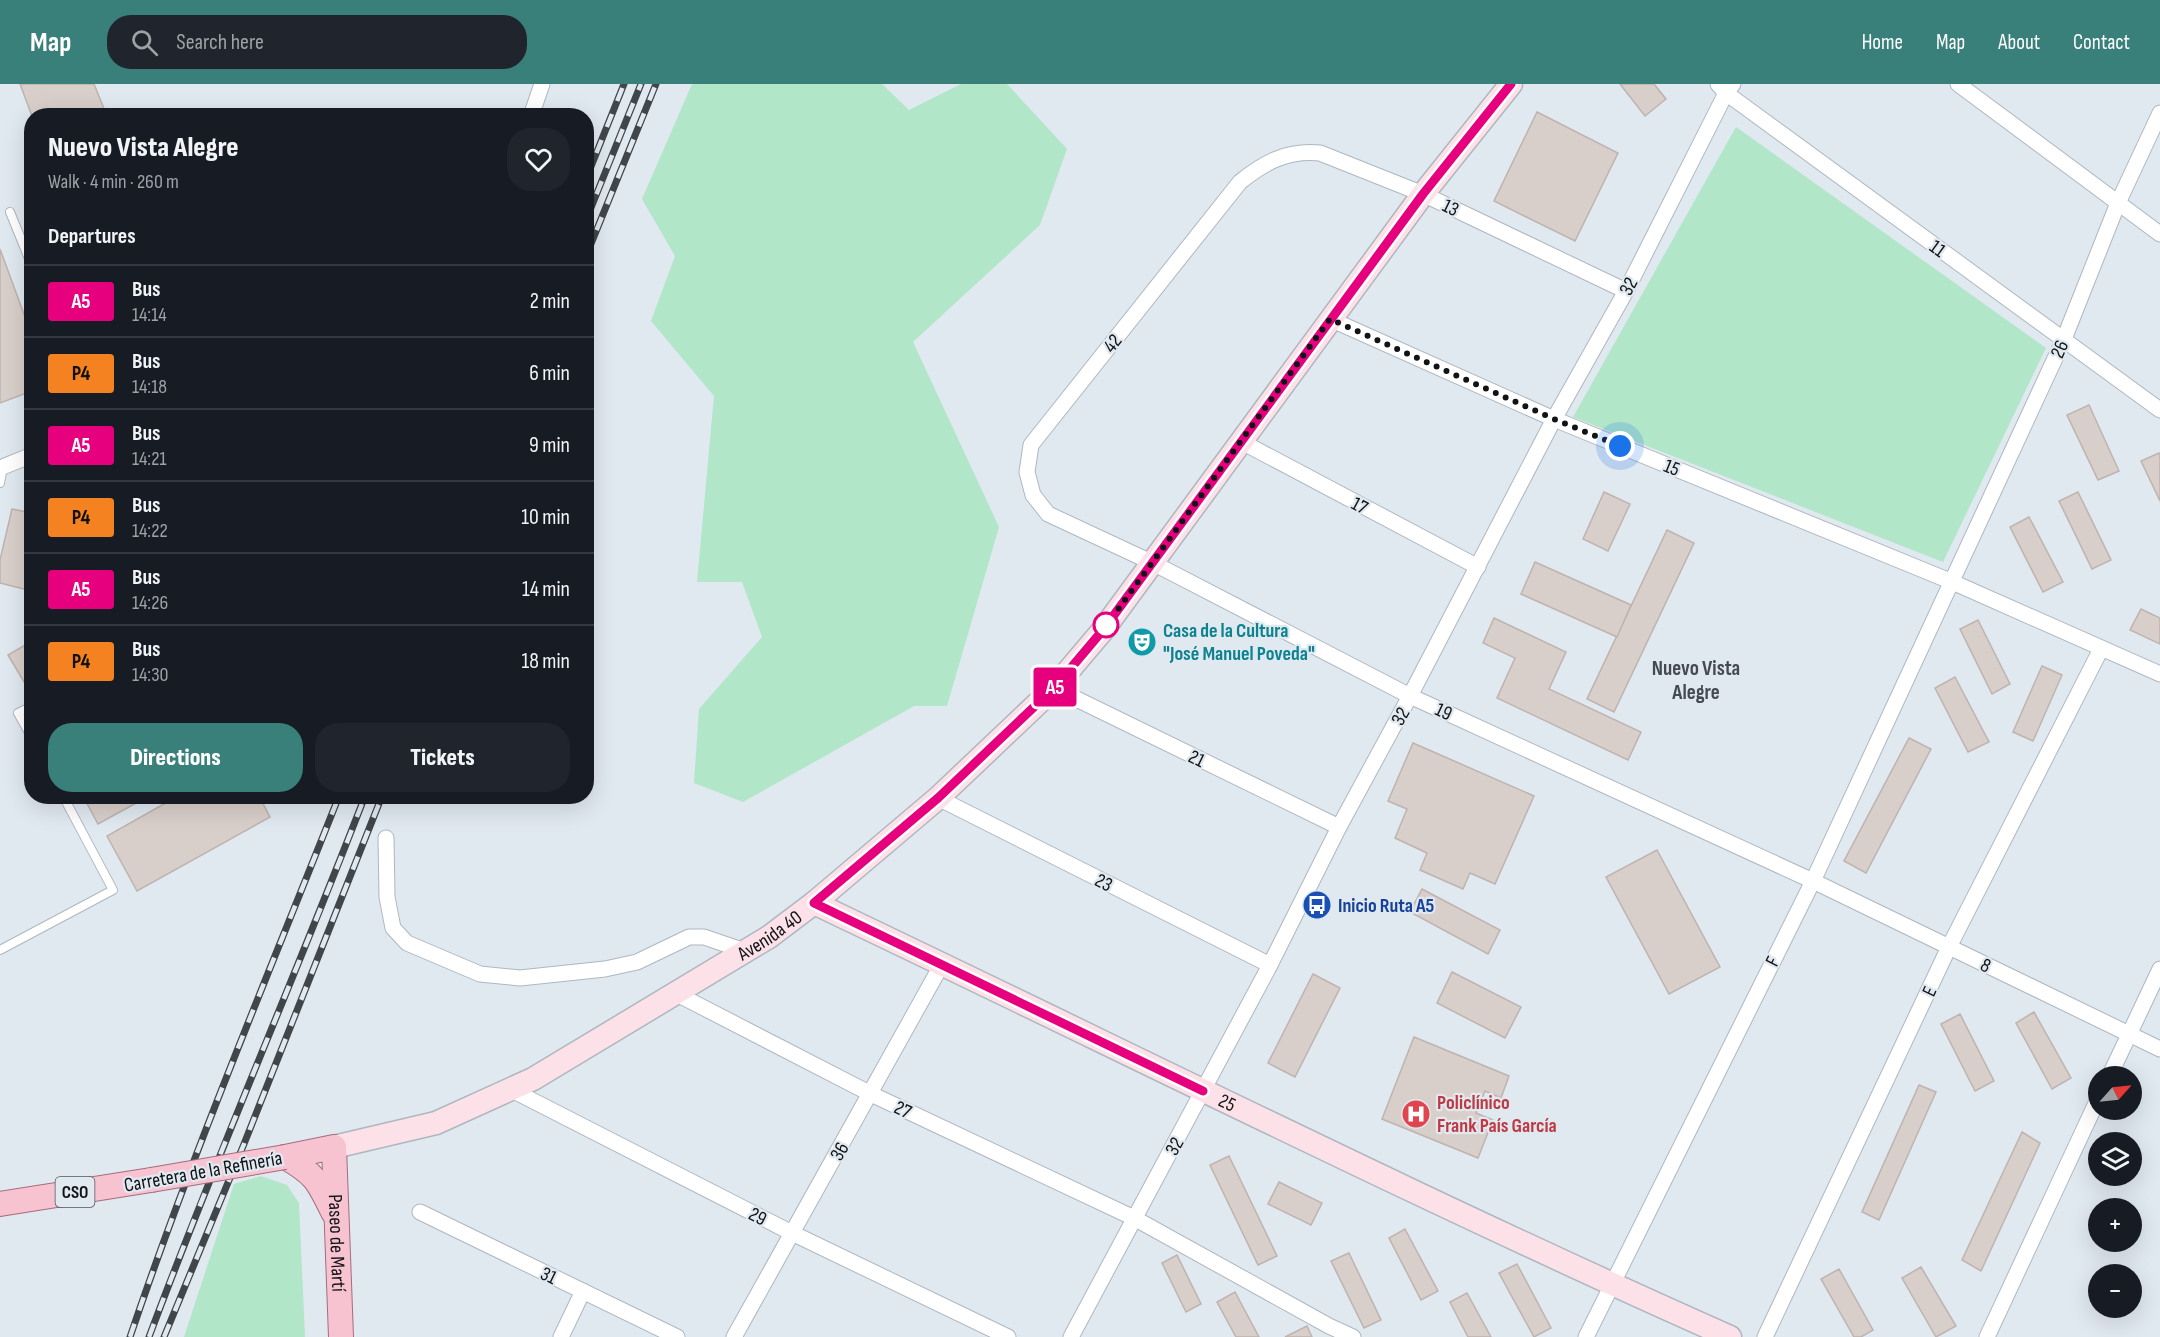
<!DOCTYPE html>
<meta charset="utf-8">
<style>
:root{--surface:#171b24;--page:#20242c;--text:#f1f3f6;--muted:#9ea1a6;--line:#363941;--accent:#39807b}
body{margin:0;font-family:"Sofia Sans Condensed",sans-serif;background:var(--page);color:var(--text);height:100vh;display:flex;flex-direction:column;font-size:22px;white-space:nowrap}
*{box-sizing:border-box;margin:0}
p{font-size:20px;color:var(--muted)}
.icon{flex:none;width:33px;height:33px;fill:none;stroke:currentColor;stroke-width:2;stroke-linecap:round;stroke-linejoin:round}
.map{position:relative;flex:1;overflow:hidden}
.details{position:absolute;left:24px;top:24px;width:570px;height:696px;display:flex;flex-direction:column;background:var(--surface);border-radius:24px;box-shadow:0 6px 24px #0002}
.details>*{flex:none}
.badge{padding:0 12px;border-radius:4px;font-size:21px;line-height:39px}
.needle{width:39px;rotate:63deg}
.fabs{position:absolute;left:2088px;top:982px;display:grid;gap:12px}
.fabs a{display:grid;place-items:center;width:54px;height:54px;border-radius:50%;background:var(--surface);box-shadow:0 6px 24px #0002;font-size:30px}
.you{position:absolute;width:30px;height:30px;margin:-15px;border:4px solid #fff;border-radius:50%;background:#1a73e8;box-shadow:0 0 0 9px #1a73e833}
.map>.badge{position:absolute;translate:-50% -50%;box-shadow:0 0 0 3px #fff}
h2{padding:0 24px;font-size:22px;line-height:54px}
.round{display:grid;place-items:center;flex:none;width:63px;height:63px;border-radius:24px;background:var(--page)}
.overview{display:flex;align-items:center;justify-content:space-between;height:102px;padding:0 24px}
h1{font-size:28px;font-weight:800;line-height:45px}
.button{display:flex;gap:12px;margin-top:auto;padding:12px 24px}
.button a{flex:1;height:69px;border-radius:24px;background:var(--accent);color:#fff;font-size:24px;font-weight:800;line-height:69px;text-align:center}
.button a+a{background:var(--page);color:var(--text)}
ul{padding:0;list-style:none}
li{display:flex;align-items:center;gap:18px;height:72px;padding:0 24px;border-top:2px solid var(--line)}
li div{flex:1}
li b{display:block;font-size:22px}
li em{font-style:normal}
li .badge{min-width:66px;font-weight:700;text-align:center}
header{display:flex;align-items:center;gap:36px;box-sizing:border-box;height:84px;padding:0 30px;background:var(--accent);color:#fff}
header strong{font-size:28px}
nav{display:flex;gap:33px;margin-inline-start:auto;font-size:21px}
.search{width:420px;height:54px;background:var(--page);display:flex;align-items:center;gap:15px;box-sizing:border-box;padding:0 21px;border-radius:24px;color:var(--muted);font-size:22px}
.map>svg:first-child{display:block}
.green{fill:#b1e6c9}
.building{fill:#d9cfca;stroke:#beb3af;stroke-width:1.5}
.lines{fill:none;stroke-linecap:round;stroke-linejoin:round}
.lane-casing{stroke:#afb7be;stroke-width:10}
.street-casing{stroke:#afb7be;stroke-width:17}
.secondary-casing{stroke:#afb7be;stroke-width:25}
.primary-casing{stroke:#a56c7c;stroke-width:26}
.lane{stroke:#fff;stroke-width:8}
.street{stroke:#fff;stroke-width:15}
.secondary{stroke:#fce1e8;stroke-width:22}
.primary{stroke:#f8c3d1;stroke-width:24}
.rail-casing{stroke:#41464a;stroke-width:7}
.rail{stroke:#e0e8f0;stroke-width:4.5;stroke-dasharray:14;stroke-linecap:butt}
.primary-bridge-casing{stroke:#a56c7c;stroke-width:26;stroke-linecap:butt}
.primary-bridge{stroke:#f8c3d1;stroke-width:24}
.line-casing{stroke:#fff;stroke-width:14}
.line{stroke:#e6007e;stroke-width:9}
.walk{stroke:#111417;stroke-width:6;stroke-dasharray:0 10.8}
.stop-dot{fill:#fff;stroke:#e6007e;stroke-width:3}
.labels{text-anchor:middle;stroke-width:4.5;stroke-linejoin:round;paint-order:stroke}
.shield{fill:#e0e8f0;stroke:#4f5458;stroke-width:1.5}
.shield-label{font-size:18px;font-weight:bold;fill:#111417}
.street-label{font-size:20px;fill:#111417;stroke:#e0e8f0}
.culture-label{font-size:20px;font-weight:bold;fill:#0d838f;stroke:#e0e8f0;text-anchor:start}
.transit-label{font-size:20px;font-weight:bold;fill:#164399;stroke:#e0e8f0;text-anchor:start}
.health-label{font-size:20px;font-weight:bold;fill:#be3a42;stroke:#e0e8f0;text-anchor:start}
.neighbourhood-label{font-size:21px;font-weight:bold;fill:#434a50;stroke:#e0e8f0}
</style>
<header>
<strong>Map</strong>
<div class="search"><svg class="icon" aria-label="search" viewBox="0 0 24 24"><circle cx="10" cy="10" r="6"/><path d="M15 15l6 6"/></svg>Search here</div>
<nav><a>Home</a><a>Map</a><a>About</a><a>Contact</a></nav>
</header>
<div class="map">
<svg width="2160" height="1253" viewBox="0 0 2160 1253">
<rect width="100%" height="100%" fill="#e0e8f0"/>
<g class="green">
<polygon points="692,0 882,0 909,26 961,0 1007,0 1067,65 1040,141 913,258 999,443 947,622 914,622 743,718 694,699 699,625 762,553 742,498 697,498 714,312 651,237 675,172 642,115"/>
<polygon points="1736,43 2046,264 1943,478 1573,333"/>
<polygon points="261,1092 287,1101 299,1119 305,1253 184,1253 234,1100"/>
</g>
<g class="building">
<polygon points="20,0 94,0 107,32 32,32"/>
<polygon points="1620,0 1654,0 1666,15 1645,32"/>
<polygon points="1537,28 1618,69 1575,157 1494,117"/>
<polygon points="0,165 32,252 32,307 0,319"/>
<polygon points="2089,321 2119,387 2098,396 2067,331"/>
<polygon points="2159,369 2160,370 2160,417 2141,377"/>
<polygon points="1604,408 1630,420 1608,467 1583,455"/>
<polygon points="2078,408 2111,476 2092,485 2059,417"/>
<polygon points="12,425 32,429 32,507 0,499 0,476"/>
<polygon points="2029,433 2063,498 2043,508 2010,443"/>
<polygon points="1667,446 1694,459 1614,628 1587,615"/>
<polygon points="1535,478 1631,521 1617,553 1521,510"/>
<polygon points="2141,525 2160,534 2160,560 2130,546"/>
<polygon points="1494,534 1566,568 1549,605 1641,648 1628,676 1497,614 1515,574 1483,559"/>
<polygon points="1978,536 2010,600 1992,610 1960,545"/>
<polygon points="32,557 32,600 27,603 8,571"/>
<polygon points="2042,582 2062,591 2033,657 2013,648"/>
<polygon points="1955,593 1989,658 1968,668 1935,604"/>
<polygon points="1909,654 1931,665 1866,789 1844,777"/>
<polygon points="1413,659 1534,712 1495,800 1470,789 1463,805 1420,786 1427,769 1395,754 1407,725 1388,717"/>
<polygon points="83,712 149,712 98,740"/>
<polygon points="178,712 259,712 270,733 137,807 107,752"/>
<polygon points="1657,766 1720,883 1669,910 1606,793"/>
<polygon points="1422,805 1500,846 1488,870 1410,828"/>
<polygon points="1452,888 1521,923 1505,954 1437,919"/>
<polygon points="1313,890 1340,904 1295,993 1268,979"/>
<polygon points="2034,928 2071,994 2052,1005 2016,939"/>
<polygon points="1960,930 1994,997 1975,1007 1941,940"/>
<polygon points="1414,953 1509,992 1501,1014 1485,1007 1476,1029 1493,1036 1478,1074 1382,1035"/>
<polygon points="1919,1001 1936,1008 1879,1136 1862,1128"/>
<polygon points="2022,1048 2040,1059 1981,1187 1962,1176"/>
<polygon points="1229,1072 1277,1172 1258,1181 1210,1081"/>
<polygon points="1279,1098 1322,1119 1311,1141 1268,1120"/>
<polygon points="1405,1145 1438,1207 1421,1216 1389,1154"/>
<polygon points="1349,1169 1381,1236 1364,1244 1331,1177"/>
<polygon points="1177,1171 1201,1220 1186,1228 1162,1179"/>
<polygon points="1517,1180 1551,1244 1534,1253 1499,1189"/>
<polygon points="1921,1183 1956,1242 1936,1253 1902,1194"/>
<polygon points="1839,1185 1873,1246 1861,1253 1854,1253 1821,1195"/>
<polygon points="1235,1208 1259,1253 1236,1253 1217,1218"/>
<polygon points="1467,1209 1491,1253 1468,1253 1450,1218"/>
<polygon points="1307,1242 1312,1253 1285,1253"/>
</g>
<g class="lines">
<g class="lane-casing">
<g id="lane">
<polyline points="10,128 32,182"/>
<polyline points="0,399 3,383"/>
<polyline points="32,622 18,629 32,654"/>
<polyline points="0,866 113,806 63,712"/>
</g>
</g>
<g class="street-casing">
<g id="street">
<polyline points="1718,0 1726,9 2160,326"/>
<polyline points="1958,0 2160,150"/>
<polyline points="531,32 542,0"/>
<path d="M1626,207L1423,110L1320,69C1287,66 1265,78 1240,98L1031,361L1027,388L1033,411L1048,430L1151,478L1410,612L1813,797L2160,965"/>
<polyline points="1330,235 1554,335 1950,497 2160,590"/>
<polyline points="1242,358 1478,483"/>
<polyline points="0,384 32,371"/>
<polyline points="1054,604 1339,743"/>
<polyline points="938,714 1270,881"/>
<polyline points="386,754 387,813 393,844 407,859 480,890 520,894 605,885 637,878 689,853 704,853 745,867"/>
<polyline points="675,909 871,1010 1134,1134 1329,1242 1353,1253"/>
<polyline points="2109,993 2160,885"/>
<polyline points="510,1005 792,1149 1008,1253"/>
<polyline points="420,1128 677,1253"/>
<polyline points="561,1253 583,1207"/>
<polyline points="734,1253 942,880"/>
<polyline points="1071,1253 1270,881 1339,743 1410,612 1554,335 1626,207 1726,9 1733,0"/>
<polyline points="1586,1253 1813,797 2064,255 2118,119 2160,29"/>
<polyline points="1765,1253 1949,863 2101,565"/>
<polyline points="1987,1253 2098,1015"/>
</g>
</g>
<g class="secondary-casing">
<g id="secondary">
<path id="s1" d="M814,819C1119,964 1421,1116 1730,1253"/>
<path id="s2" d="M334,1063L436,1039L533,995L769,853L814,819L938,714L1054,604L1103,546L1423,110L1511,0"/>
</g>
</g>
<g class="primary-casing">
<g id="primary">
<path id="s3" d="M285,1073L334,1063L341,1253"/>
<path d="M285,1073C315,1090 318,1097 333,1128"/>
<polyline points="0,1120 151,1096"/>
</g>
</g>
<use href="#lane" class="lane"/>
<use href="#street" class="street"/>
<use href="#secondary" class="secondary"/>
<use href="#primary" class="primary"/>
<g class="rail-casing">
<g id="rail">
<polyline points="586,95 624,0"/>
<polyline points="586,136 641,0"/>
<polyline points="586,172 656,0"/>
<path d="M130,1253C192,1070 268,892 339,712"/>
<path d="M149,1253C217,1071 295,893 365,712"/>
<polyline points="164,1253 244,1060 382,712"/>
</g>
</g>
<use href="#rail" class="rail"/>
<g class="primary-bridge-casing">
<polyline id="primary-bridge" points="151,1096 285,1073"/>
</g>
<use href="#primary-bridge" class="primary-bridge"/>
</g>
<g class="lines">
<g class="line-casing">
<polyline id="line" points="1203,1007 814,819 938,714 1054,604 1103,546 1423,110 1511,0"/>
</g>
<use href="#line" class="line"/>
<polyline class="walk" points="1106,541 1103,546 1330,235 1554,335 1620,362"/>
</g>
<defs>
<g id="theatre-disc" transform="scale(1.5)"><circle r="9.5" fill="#0f9aa8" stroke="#e0e8f0"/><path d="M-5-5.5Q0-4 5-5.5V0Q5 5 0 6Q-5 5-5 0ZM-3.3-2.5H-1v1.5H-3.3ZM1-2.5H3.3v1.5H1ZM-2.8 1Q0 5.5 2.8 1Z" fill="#fff"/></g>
<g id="bus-disc" transform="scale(1.5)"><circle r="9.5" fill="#1a4fb4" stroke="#e0e8f0"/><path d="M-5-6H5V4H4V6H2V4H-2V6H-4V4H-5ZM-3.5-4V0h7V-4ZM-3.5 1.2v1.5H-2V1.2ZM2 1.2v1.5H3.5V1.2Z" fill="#fff"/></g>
<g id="hospital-disc" transform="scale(1.5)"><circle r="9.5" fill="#e0444e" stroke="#e0e8f0"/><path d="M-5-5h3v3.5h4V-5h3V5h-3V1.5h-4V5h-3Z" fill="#fff"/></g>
</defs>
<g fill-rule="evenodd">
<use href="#theatre-disc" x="1142" y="558"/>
<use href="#bus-disc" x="1317" y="821"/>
<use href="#hospital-disc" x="1416" y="1030"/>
</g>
<circle class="stop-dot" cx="1106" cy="541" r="12"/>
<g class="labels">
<rect class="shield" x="55.5" y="1093" width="39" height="30" rx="4.5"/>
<g class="shield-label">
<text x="75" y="1114">CSO</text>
</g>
<g class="street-label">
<text transform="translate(1451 123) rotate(26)" y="7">13</text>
<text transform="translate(1938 164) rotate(36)" y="7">11</text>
<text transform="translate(1628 202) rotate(-62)" y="7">32</text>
<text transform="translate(1112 259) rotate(-51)" y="7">42</text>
<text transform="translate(2059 265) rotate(-66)" y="7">26</text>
<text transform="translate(1672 383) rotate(22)" y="7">15</text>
<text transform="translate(1360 421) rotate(28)" y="7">17</text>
<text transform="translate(1444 627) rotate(25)" y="7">19</text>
<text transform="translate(1400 632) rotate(-61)" y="7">32</text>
<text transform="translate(1197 674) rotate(26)" y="7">21</text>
<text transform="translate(1104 798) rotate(27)" y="7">23</text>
<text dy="7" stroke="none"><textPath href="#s2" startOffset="488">Avenida 40</textPath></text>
<text transform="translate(1772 877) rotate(-63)" y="7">F</text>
<text transform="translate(1986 881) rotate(26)" y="7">8</text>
<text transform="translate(1929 907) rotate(-65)" y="7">E</text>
<text dy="7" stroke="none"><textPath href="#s1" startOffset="459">25</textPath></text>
<text transform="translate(903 1025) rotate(25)" y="7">27</text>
<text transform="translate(1174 1062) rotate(-61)" y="7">32</text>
<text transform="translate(839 1067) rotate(-60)" y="7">36</text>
<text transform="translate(203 1087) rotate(-10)" y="7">Carretera de la Refinería</text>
<text transform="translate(758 1132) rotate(27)" y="7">29</text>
<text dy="7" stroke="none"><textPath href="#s3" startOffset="146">Paseo de Martí</textPath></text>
<text transform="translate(549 1191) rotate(26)" y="7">31</text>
</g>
<g class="culture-label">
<text x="1163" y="553">Casa de la Cultura<tspan x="1163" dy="23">"José Manuel Poveda"</tspan></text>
</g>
<g class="transit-label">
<text x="1338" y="828">Inicio Ruta A5</text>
</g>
<g class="health-label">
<text x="1437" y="1025">Policlínico<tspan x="1437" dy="23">Frank País García</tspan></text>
</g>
<g class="neighbourhood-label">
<text x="1696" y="591">Nuevo Vista<tspan x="1696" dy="24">Alegre</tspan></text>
</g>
</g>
</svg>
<div class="fabs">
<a><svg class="needle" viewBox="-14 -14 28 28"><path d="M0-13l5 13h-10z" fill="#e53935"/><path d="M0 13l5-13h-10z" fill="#9ea1a6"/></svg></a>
<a><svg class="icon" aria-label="layers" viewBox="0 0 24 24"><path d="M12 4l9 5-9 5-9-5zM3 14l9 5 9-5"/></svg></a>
<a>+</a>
<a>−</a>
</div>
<div class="you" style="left:1620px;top:362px"></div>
<b class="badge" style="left:1055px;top:603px;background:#e6007e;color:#fff">A5</b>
<section class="details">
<div class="overview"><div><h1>Nuevo Vista Alegre</h1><p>Walk · 4 min · 260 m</p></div><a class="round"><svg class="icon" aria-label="heart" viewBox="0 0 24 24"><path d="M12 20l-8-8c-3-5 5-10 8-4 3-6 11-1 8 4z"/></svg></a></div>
<h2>Departures</h2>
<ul>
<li><span class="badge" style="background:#e6007e;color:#fff">A5</span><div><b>Bus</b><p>14:14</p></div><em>2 min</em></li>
<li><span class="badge" style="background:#f58220;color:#111">P4</span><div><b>Bus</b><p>14:18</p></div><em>6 min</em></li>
<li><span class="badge" style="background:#e6007e;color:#fff">A5</span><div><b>Bus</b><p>14:21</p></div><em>9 min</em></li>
<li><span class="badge" style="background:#f58220;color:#111">P4</span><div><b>Bus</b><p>14:22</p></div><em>10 min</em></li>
<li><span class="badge" style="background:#e6007e;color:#fff">A5</span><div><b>Bus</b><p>14:26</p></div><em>14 min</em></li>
<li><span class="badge" style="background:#f58220;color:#111">P4</span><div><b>Bus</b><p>14:30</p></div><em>18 min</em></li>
</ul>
<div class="button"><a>Directions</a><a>Tickets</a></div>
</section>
</div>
